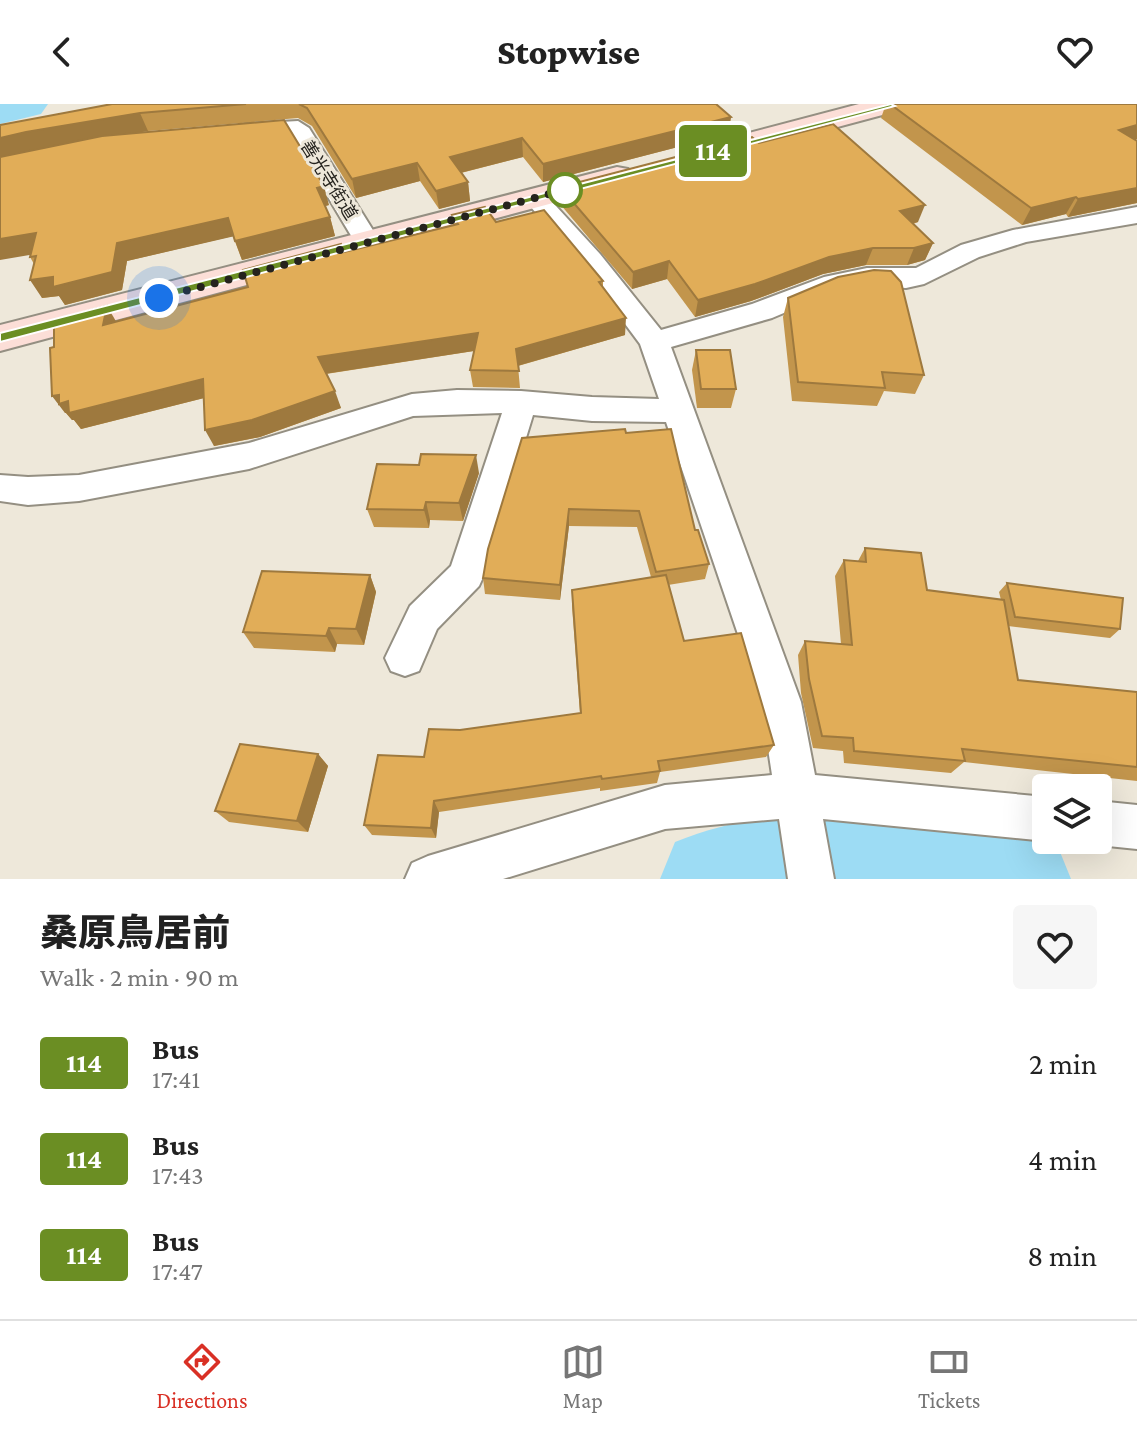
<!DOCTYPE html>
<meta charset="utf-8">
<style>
:root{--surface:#fff;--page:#f6f6f6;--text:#222;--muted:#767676;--line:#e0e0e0;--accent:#d93025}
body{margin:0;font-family:"Crimson Pro","Noto Sans JP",serif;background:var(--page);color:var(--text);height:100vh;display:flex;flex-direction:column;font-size:30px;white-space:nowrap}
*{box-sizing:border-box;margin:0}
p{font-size:26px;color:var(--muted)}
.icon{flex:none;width:44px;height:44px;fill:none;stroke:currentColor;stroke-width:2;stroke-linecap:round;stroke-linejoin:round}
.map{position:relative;height:775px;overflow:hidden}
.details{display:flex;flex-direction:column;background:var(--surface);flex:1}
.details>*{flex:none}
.badge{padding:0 16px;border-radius:6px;font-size:28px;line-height:52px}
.tools{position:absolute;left:1032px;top:670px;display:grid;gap:16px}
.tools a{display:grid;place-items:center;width:80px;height:80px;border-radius:8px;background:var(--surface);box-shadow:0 8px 32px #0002;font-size:40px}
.you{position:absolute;width:40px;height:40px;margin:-20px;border:6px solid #fff;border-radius:50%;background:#1a73e8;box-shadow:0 0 0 12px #1a73e833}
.map>.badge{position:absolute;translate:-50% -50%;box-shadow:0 0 0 4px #fff}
.round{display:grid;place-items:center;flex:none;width:84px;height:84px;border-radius:8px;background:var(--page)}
.overview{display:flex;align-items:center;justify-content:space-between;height:136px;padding:0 40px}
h1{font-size:38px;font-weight:800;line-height:60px}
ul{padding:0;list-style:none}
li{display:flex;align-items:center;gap:24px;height:96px;padding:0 40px}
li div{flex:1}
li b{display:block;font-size:30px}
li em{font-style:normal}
li .badge{min-width:88px;font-weight:700;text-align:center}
header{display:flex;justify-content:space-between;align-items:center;height:104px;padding:0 40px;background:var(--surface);font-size:36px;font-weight:800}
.tabs{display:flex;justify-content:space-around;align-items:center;height:112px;border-top:2px solid var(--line);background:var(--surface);font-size:22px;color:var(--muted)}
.tabs a{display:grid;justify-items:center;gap:4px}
.tabs .on{color:var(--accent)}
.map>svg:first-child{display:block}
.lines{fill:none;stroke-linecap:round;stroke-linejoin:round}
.river{fill:#9ddcf4;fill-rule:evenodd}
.minor-casing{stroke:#948f82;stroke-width:4}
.secondary-casing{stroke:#948f82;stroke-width:4}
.minor{fill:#fff;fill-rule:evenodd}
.secondary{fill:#fcded7;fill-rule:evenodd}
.wall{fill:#c2954c}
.shaded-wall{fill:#9e793e}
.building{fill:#e1ad58;stroke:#9e793e;stroke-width:2}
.line{fill:#6b8e23;stroke:#fff;stroke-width:2}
.walk{stroke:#25231e;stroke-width:8;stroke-dasharray:0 14.4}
.stop-dot{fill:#fff;stroke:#6b8e23;stroke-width:4}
.labels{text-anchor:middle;stroke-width:6;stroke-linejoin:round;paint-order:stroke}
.far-street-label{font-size:18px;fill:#25231e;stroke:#eee8da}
</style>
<header><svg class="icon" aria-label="back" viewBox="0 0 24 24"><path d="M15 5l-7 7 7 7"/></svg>Stopwise<svg class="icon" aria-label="heart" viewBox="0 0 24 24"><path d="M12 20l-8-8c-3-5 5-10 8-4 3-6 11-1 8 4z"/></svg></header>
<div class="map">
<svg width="1137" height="775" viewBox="0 0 1137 775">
<rect width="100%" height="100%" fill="#eee8da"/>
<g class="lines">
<g class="river">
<polygon points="0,0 48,0 41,10 0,20"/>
<path d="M826,708L903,711L1019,723L1056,738L1071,775H660L675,738C725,718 773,710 826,708Z"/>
</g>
<g class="minor-casing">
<g id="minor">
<polygon points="298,17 309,24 381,139 377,145 359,145 291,31 245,34 234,27 245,20"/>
<polygon points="535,87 544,89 600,150 661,226 752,200 824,173 867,164 916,164 961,141 1013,126 1137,103 1137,119 1026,138 979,153 924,180 906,184 867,182 831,189 772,214 671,243 801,598 815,671 1046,693 1046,736 1049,736 1046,737 823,715 834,775 788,775 779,715 665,725 503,775 405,775 412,759 428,752 665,681 772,671 761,598 666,318 592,317 533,311 484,471 479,482 437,525 419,567 405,572 391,567 385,554 410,502 451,462 502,309 413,312 249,365 79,397 28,401 0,397 0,371 28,373 79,371 249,339 412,290 457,286 521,287 592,293 659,295 640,240 582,162 523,94 526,89"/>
<polygon points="1098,697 1137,701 1137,745 1098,741 1085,736 1098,736"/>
</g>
</g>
<g class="secondary-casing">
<g id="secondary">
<polygon points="859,0 905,0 901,6 699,60 688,57 684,51 688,45"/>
<polygon points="617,63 628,65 632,72 628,79 0,247 0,221"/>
</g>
</g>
<use href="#minor" class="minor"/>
<use href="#secondary" class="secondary"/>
</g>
<g class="wall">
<polygon points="112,0 716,0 731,13 728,30 543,78 523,53 461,69 468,78 470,97 439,105 420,77 356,94 312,22 298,14 148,27 133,29 329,101 325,102 330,113 335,132 242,156 233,132 127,157 122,186 65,201 59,192 42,194 34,160 30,153"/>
<polygon points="886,0 1137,0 1137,35 1135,36 1137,37 1137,99 1068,113 1066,110 1022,121 881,14"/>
<polygon points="560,83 918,118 913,120 933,139 925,156 907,161 866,161 823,170 751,197 695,213 667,175 632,185 560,100"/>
<polygon points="452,111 496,118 603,177 603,183 625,231 518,262 520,284 473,283 470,266 474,247 326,270 341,304 260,333 214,342 204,294 81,325 74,316 72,316 66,309 65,309 54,243 116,218 248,183 344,148 453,121"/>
<polygon points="788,194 924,271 915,290 884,287 877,302 792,297 783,213"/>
<polygon points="696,246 736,285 731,304 697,304 692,266"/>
<polygon points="626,329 695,426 709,460 705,475 668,481 684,537 774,641 766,653 660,668 657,679 600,687 600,684 439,708 436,734 372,731 364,721 424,653 460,626 580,609 572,502 572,486 651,473 637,423 569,422 560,496 485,490 483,474"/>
<polygon points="479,369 463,417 430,416 429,424 374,423 367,405"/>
<polygon points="865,444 927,486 1001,496 999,488 1007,479 1120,525 1110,534 1008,522 1018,576 1137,588 1137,677 964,658 951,669 844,659 843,647 813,644 801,589 798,551 805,537 841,540 835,472 844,456 858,457"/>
<polygon points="370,471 376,488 364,541 337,540 335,548 254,544 243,528"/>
<polygon points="318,650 328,662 308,728 229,718 215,707"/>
</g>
<g class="shaded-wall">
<polygon points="140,9 148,27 36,46 0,56 0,34 26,28"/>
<polygon points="731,13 728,30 543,78 543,60"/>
<polygon points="1137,21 1137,35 1109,43 1119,26"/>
<polygon points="522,34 523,53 452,71 450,53"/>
<polygon points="417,59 420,77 356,94 352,75"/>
<polygon points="468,78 470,97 439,105 436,87"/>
<polygon points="324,82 329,101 322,103 317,84"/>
<polygon points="1137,84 1137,99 1068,113 1078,95"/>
<polygon points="1076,93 1066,110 1022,121 1031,104"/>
<polygon points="925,101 918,118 894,124 900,107"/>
<polygon points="330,113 335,132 242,156 235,137"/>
<polygon points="228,114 235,132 127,157 122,186 65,201 59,192 42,194 30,176 53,173 117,139"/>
<polygon points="36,129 47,148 0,156 0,135"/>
<polygon points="933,139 925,156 907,161 914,144"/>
<polygon points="873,144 866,161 823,170 751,197 695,213 698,196 829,153"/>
<polygon points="669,157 667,175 632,185 633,168"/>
<polygon points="107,202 117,219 103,221"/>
<polygon points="626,214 625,231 517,262 516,245"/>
<polygon points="478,229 480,246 324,270 318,253"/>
<polygon points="203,275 212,292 81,325 74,316 72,316 66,309 65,309 52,292"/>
<polygon points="335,287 341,304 260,333 214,342 205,326"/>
<polygon points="476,351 479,369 463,417 459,399"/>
<polygon points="426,398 430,416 429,424 424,406"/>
<polygon points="569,405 569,422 560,496 560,481"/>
<polygon points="370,471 376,488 364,541 356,525"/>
<polygon points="329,524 337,540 335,548 326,532"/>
<polygon points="318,650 328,662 308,728 297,717"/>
<polygon points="434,697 439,708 436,734 431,724"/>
</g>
<g class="building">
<polygon points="112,0 246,0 140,9 26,28 0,34 0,21"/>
<polygon points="299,0 716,0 731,13 543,60 522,34 450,53 468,78 436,87 417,59 352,75 307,4"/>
<polygon points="890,0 1137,0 1137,21 1119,26 1137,37 1137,84 1078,95 1076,93 1031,104"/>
<polygon points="284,16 324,82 317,84 330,113 235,137 228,114 117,139 112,168 53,183 53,173 30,176 36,152 30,153 36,129 0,135 0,53 102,32"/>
<polygon points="833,20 925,101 900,107 933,139 914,144 873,144 829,153 755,180 698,196 669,157 633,168 560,83 752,33 759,39"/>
<polygon points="485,103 496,118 544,106 603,177 599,178 626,214 516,245 519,267 470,266 478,229 318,253 335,287 252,316 205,326 203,275 69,309 68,297 59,300 59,291 52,292 50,244 54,243 54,216 107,202 103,221 248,183 243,166 341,140 344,148 458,120 452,111"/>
<polygon points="874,166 891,167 901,178 924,271 882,268 885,284 798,278 788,194 838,173"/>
<polygon points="696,246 730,246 736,285 701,285"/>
<polygon points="625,325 626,329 671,325 695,426 698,426 709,460 656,468 639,407 569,405 560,481 483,474 488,445 522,334"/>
<polygon points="421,350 476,351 459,399 426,398 424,406 367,405 377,360 419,361"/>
<polygon points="865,444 921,449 927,486 1004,496 1018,576 1137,588 1137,663 962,645 965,657 854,647 853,634 822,632 809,575 805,537 852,541 844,456 866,458"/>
<polygon points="262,467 370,471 356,525 329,524 326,532 243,528"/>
<polygon points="666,471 684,537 741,529 774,641 658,657 660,667 602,675 601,672 434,697 431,724 364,721 378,651 424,653 429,625 460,626 581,609 572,486"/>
<polygon points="1007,479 1123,494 1120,525 1015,513"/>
<polygon points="240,640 318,650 297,717 215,707"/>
</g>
<polygon class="line" points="891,0 895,2 0,238 0,229"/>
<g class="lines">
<polyline class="walk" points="159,194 565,86"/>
</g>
<circle class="stop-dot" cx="565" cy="86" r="16"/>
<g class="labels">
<g class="far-street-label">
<text transform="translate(329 76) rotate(58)" y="6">善光寺街道</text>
</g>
</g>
</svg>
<div class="tools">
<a><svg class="icon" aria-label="layers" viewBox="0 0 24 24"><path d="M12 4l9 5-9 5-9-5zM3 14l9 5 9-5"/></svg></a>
</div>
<div class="you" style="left:159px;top:194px"></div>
<b class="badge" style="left:713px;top:47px;background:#6b8e23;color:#fff">114</b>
</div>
<section class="details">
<div class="overview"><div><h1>桑原鳥居前</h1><p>Walk · 2 min · 90 m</p></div><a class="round"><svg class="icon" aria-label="heart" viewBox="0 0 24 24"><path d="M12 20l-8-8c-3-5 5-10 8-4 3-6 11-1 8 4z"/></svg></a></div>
<ul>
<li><span class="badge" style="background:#6b8e23;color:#fff">114</span><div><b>Bus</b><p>17:41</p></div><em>2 min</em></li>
<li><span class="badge" style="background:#6b8e23;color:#fff">114</span><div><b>Bus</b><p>17:43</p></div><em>4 min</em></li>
<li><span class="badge" style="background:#6b8e23;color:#fff">114</span><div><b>Bus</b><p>17:47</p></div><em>8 min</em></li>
</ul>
</section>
<nav class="tabs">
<a class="on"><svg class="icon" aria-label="directions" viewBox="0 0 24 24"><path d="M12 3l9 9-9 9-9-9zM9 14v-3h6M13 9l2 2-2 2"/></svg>Directions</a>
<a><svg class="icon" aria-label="map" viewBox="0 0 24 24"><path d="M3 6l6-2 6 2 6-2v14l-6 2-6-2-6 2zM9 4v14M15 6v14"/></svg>Map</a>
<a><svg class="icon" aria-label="tickets" viewBox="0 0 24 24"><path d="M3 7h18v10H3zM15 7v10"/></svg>Tickets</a>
</nav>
